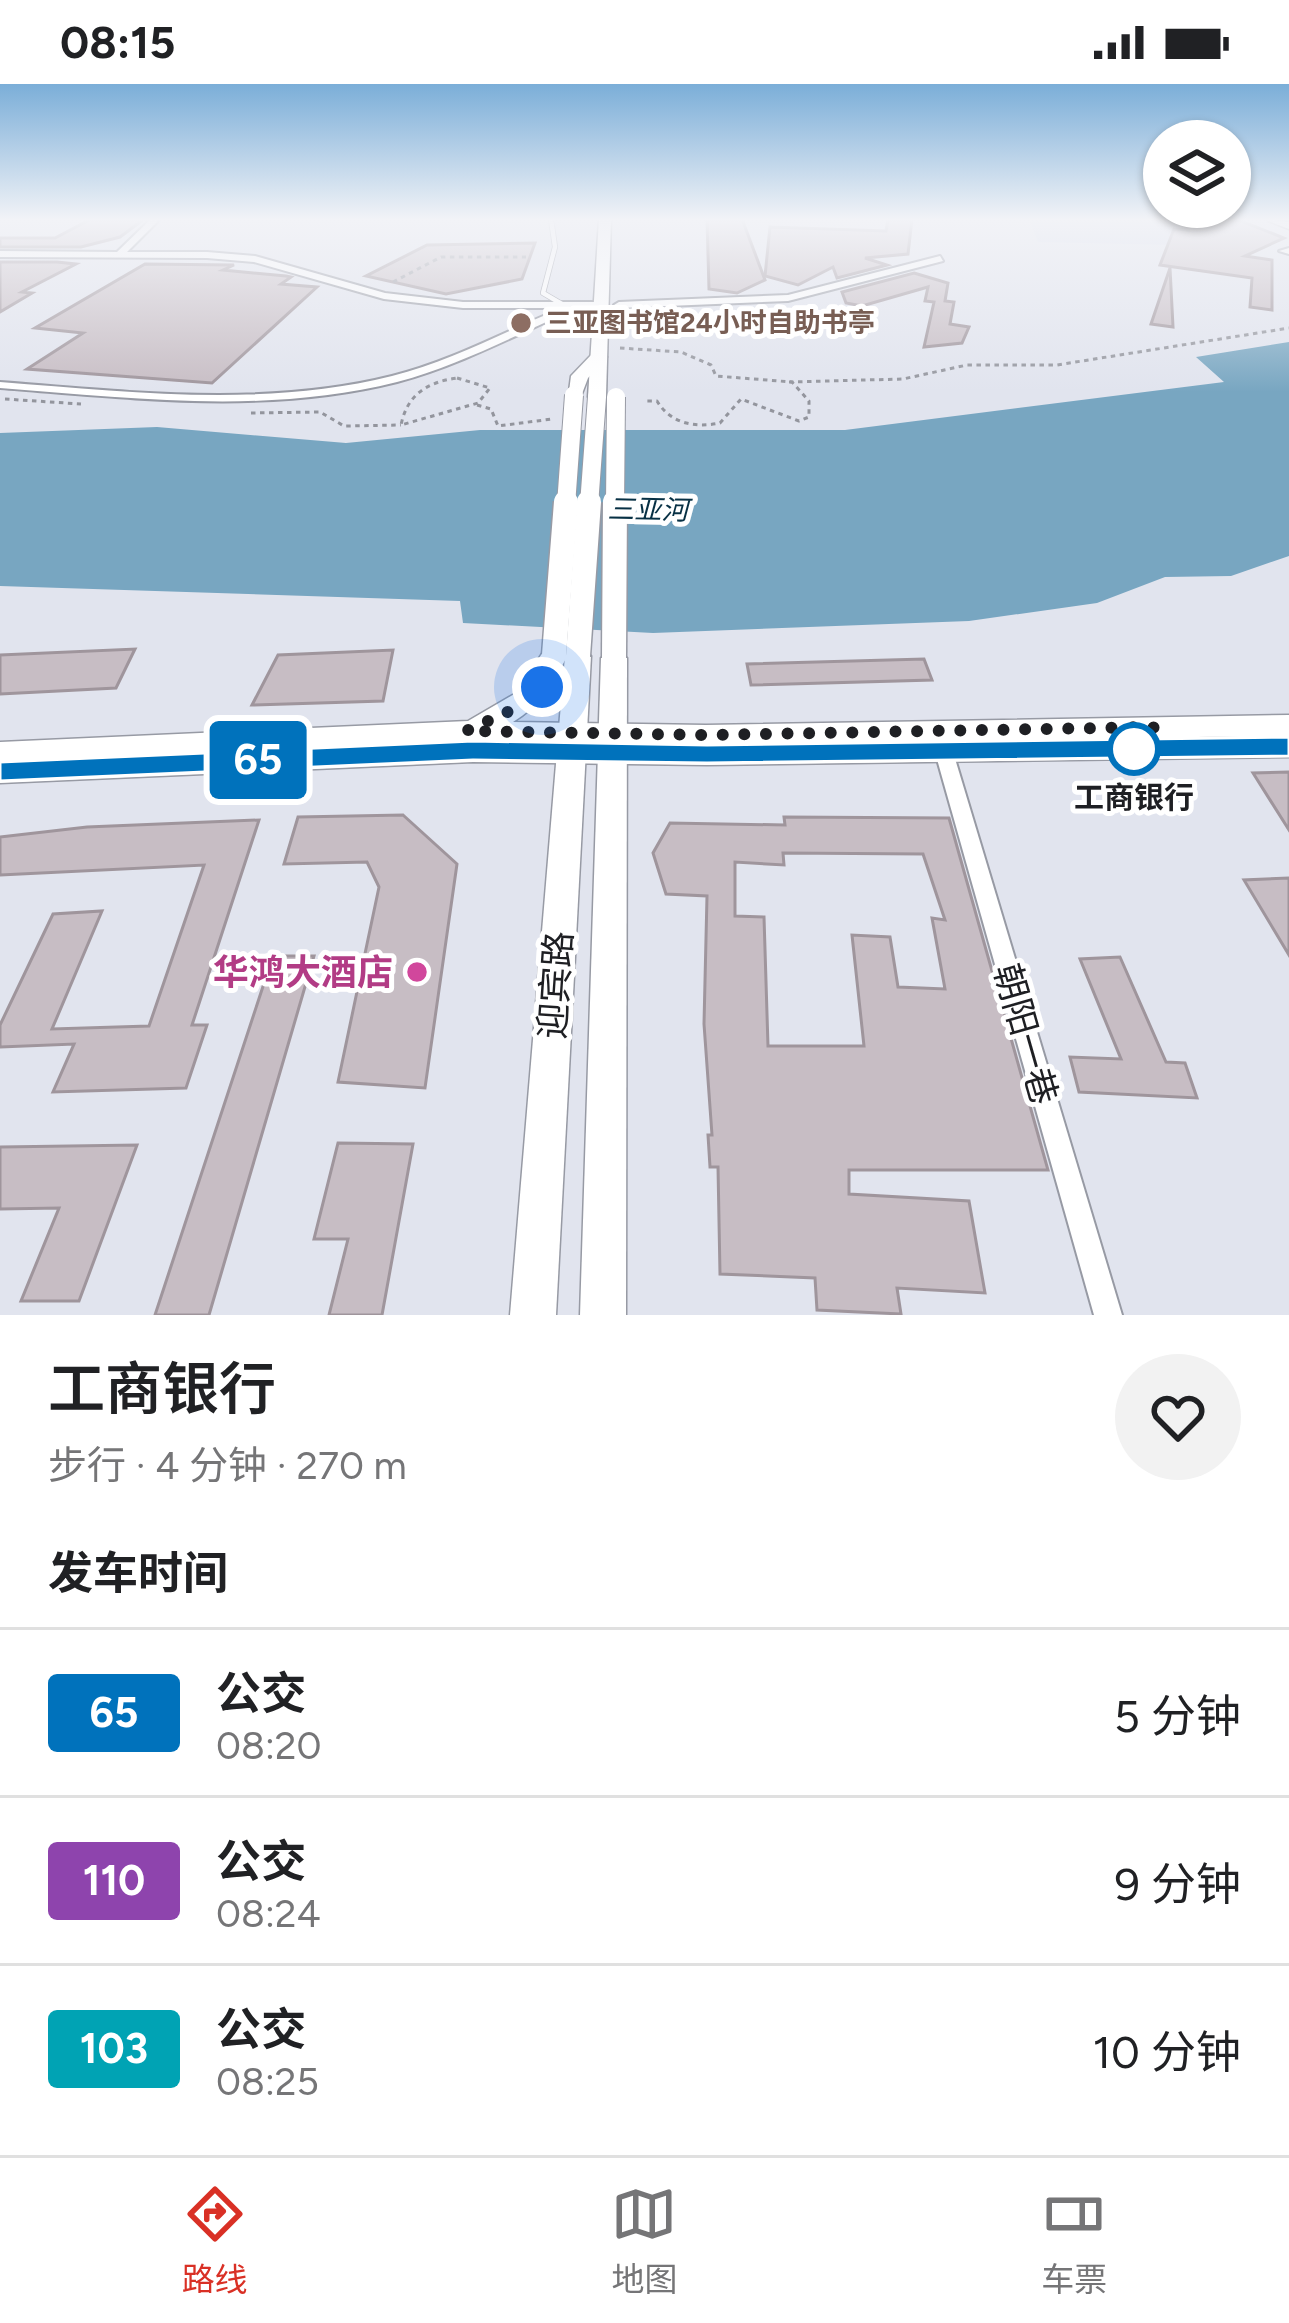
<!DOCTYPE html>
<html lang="zh">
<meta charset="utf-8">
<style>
:root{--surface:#fff;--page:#f2f2f2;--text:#202124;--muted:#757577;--line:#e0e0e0;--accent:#d93025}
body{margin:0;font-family:Figtree,"Noto Sans SC",sans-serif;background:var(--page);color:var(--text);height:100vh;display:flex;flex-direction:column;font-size:45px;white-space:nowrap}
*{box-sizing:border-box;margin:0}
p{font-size:39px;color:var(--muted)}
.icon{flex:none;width:66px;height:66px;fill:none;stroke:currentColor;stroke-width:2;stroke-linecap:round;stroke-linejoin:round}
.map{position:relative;height:1231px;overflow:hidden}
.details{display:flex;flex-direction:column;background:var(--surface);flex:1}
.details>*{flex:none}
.badge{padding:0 24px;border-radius:9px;font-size:42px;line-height:78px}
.controls{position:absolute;left:1143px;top:36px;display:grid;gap:24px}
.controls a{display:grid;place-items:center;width:108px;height:108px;border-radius:50%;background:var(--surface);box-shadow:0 3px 9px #0004;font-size:60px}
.you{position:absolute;width:60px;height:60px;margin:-30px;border:9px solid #fff;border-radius:50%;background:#1a73e8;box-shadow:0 0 0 18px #1a73e833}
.map>.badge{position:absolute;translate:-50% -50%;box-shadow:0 0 0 6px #fff}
h2{padding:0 48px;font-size:45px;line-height:108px}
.round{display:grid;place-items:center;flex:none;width:126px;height:126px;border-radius:63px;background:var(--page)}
.head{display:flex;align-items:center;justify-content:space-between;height:204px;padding:0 48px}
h1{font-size:57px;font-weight:600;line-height:90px}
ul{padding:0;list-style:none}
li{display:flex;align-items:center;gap:36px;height:168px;padding:0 48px;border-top:3px solid var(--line)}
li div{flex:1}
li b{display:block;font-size:45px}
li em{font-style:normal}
li .badge{min-width:132px;font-weight:700;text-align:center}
.status{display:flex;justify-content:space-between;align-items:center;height:84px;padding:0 60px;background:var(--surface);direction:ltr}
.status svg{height:33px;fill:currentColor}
.menu{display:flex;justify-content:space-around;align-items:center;height:168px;border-top:3px solid var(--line);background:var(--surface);font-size:33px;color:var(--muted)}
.menu a{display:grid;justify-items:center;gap:6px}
.menu .selected{color:var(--accent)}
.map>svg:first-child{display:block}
.built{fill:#d5daec}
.water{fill:#78a6c1}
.building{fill:#c7bdc4;stroke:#9f959c;stroke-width:3;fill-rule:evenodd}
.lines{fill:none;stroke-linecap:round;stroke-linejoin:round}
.service-casing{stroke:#979aa4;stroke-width:6}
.minor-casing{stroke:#979aa4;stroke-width:4}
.tertiary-casing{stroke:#979aa4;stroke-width:3}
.primary-casing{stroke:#979aa4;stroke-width:3}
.trunk-casing{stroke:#979aa4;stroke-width:3}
.path{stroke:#93959d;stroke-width:3;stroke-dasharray:4.5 4.5;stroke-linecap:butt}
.service{stroke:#fff;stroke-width:4.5}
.minor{fill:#fff;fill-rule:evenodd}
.tertiary{fill:#fff;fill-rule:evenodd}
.primary{fill:#fff;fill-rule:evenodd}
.trunk{fill:#fff;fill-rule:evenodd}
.primary-bridge-far1-casing{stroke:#979aa4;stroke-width:20;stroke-linecap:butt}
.primary-bridge-casing{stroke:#979aa4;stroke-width:27;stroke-linecap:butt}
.trunk-bridge-far1-casing{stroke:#979aa4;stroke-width:20;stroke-linecap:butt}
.trunk-bridge-casing{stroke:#979aa4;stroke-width:27;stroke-linecap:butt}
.primary-bridge-far1{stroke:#fff;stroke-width:18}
.primary-bridge{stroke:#fff;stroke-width:24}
.trunk-bridge-far1{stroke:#fff;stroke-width:18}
.trunk-bridge{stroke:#fff;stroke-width:24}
.line{fill:#0072bc;stroke:#fff;stroke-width:3}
.walk{stroke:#1e1f23;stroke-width:12;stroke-dasharray:0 21.6}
.education-dot{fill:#8d6e63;stroke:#fff;stroke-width:4.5}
.stop-dot{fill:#fff;stroke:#0072bc;stroke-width:6}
.hotel-dot{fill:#d1479c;stroke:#fff;stroke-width:4.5}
.labels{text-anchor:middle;stroke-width:10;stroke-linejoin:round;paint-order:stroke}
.far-education-label{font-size:27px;font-weight:bold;fill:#785e54;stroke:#fff;text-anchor:start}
.far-water-label{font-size:27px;font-style:italic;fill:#073044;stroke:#fff}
.stop-label{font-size:30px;font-weight:bold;fill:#1e1f23;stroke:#fff}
.near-hotel-label{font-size:36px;font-weight:bold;fill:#b23c85;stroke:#fff;text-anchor:end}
.near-street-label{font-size:36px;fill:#1e1f23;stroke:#fff}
</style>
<div class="status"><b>08:15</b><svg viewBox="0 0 49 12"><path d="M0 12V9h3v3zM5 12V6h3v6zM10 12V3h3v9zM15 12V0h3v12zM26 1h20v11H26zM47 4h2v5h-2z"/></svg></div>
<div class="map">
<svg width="1289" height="1231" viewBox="0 0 1289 1231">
<rect width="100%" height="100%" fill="#e1e4ee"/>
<polygon class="built" points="1029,135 1201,135 1223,162 1038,158"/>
<polygon class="water" points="1289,258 1289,472 1231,492 1165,493 1097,519 969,537 653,549 463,539 460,517 0,502 0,349 157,343 346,359 480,346 845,346 1224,298 1196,273"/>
<g class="building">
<polygon points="91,135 144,135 120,153 81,163 0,163 0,154 55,154"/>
<polygon points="707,135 742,135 765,196 737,209 709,205"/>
<polygon points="888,135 912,135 908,170 865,174 887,181 837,194 833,183 798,201 765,192 770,143 886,147"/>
<polygon points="1181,135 1236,135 1284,154 1245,172 1272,176 1272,226 1250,223 1252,194 1160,181 1174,145 1188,146"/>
<polygon points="535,159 522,195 446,210 366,192 427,161"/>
<polygon points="0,178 57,178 76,180 22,208 32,209 0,228"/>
<polygon points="145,180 234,181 223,186 286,192 291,193 281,200 317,203 212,299 27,285 83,249 35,244"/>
<polygon points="1170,184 1173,243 1151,240"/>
<polygon points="914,189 948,199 945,217 954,218 950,240 969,243 962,259 924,263 934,218 925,217 928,203 862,222 846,219 842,208"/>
<polygon points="135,565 116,604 0,610 0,571"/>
<polygon points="393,566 383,617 252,621 278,571"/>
<polygon points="924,575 932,596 751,601 747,580"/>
<polygon points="1289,688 1289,746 1253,689"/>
<polygon points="403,731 457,780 425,1004 338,998 379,803 367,778 284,780 298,733"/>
<path d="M784,733L949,734L1048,1086H849V1110L969,1117L985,1209L897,1204L901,1230L817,1226L815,1194L720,1190L718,1083H710L708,1051H712L704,940L707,812L666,810L653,769L670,739L785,741ZM783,769L923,770L945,836L932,834L945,905L898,903L890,853L852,851L864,962H768L764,833L735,832V778L784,781Z"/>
<polygon points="259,736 192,941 207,941 186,1004 53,1008 74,960 0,963 0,941 53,830 102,827 52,945 149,942 204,781 0,791 0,753 87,743"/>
<polygon points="1289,794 1289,871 1244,796"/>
<polygon points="273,872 314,872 209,1231 155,1231"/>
<polygon points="1120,873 1166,978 1185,979 1197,1014 1079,1008 1070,973 1121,975 1080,875"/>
<polygon points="338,1059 413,1060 382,1231 329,1231 348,1155 314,1155"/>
<polygon points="137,1061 79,1217 21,1217 59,1124 0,1125 0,1063"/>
</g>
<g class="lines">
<g class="service-casing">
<polyline id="service" points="551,135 555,163 543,209 567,223"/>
</g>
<g class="minor-casing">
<g id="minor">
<path d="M151,135H160L127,168H207L255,172L385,209L463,218H601L606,221L601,224H568V228C512,253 457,282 397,298C266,331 132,314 0,304V298C130,308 264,324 392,292C452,277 506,247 562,224H463L384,215L254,178L207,174L0,173V167L117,168Z"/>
<polygon points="1289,164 1289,170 1279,167"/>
<polygon points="940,172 943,177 788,217 619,224 614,221 619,218 788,211"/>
<polygon points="944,661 950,663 953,668 1122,1231 1094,1231 935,668 938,663"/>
</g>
</g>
<g class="tertiary-casing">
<polygon id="tertiary" points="1267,135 1289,138 1289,145 1268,137"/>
</g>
<g class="primary-casing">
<g id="primary">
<polygon points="593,269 607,273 588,294 580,315 568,315 571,292"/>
<path d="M554,562L567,571C555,600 540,621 513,638L706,641L1289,631V651L1198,653L1289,651V673L707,681L473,678L0,699V658L468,637L516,609L545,565Z"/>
</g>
</g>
<g class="trunk-casing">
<g id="trunk">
<polygon points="599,135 611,135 606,313 597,318 588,313"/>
<polygon points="578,563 591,572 556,1231 510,1231 565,572"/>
<polygon points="614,565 627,574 626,1231 580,1231 601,574"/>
</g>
</g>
<g class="path">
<polyline points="393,198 441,173 526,173"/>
<path d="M620,264L681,268L711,281L716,292L792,298L809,317V333L799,337L741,315L720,339C695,344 671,340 657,317H645"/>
<path d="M457,294L490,304L478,319L401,341C407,311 427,298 457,294Z"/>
<polyline points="789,298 903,295 967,281 1057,281 1289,244"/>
<polyline points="5,315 81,320"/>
<polyline points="477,321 491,325 498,342 552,335"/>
<polyline points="251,329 320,328 344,342 401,341"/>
</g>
<use href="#service" class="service"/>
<use href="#minor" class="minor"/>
<use href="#tertiary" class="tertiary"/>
<use href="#primary" class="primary"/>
<use href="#trunk" class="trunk"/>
<g class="primary-bridge-far1-casing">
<polyline id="primary-bridge-far1" points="566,421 574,311"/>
</g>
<g class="primary-bridge-casing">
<polyline id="primary-bridge" points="554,571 566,418"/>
</g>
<g class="trunk-bridge-far1-casing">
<g id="trunk-bridge-far1">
<polyline points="589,421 597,313"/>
<polyline points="615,421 616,313"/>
</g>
</g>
<g class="trunk-bridge-casing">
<g id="trunk-bridge">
<polyline points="578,572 589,418"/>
<polyline points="614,574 615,418"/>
</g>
</g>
<use href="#primary-bridge-far1" class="primary-bridge-far1"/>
<use href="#primary-bridge" class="primary-bridge"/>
<use href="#trunk-bridge-far1" class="trunk-bridge-far1"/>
<use href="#trunk-bridge" class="trunk-bridge"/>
</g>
<linearGradient id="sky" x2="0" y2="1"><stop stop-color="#7baed8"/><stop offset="0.44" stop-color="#f2f3f7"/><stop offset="1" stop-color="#f2f3f7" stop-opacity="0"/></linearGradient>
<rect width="1289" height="308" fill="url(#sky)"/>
<polygon class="line" points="1289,653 1289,672 707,679 473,676 0,697 0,678 473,657 707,661"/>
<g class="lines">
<polyline class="walk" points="542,603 523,621 466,647 706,651 1154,643 1134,665"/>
</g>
<circle class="education-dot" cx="521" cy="239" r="12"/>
<circle class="stop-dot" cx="1134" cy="665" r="24"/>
<circle class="hotel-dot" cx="417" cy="888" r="12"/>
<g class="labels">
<g class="far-education-label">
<text x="545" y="248">三亚图书馆24小时自助书亭</text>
</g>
<g class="far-water-label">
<text transform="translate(648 426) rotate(1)" y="9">三亚河</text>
</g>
<g class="stop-label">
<text x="1134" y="724">工商银行</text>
</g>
<g class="near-hotel-label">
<text x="393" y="901">华鸿大酒店</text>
</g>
<g class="near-street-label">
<text transform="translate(555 901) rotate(-86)" y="13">迎宾路</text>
<text transform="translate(1026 950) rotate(74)" y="13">朝阳一巷</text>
</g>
</g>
</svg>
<div class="controls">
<a><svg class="icon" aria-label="layers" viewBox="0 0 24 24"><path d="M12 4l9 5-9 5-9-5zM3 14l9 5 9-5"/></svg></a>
</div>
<div class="you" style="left:542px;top:603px"></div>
<b class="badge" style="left:258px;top:676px;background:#0072bc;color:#fff">65</b>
</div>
<section class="details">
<div class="head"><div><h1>工商银行</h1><p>步行 · 4 分钟 · 270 m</p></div><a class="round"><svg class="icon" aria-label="heart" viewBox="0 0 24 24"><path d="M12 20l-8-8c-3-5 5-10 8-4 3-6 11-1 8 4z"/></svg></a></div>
<h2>发车时间</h2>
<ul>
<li><span class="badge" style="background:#0072bc;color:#fff">65</span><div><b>公交</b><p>08:20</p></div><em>5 分钟</em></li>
<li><span class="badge" style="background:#8e44ad;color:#fff">110</span><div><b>公交</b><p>08:24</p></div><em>9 分钟</em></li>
<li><span class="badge" style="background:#00a3b4;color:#fff">103</span><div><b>公交</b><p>08:25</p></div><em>10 分钟</em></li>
</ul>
</section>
<nav class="menu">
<a class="selected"><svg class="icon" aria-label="directions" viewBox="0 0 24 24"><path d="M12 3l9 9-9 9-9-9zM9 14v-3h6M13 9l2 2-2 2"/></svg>路线</a>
<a><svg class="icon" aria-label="map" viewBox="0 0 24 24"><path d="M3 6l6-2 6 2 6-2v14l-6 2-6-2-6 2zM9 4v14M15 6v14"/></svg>地图</a>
<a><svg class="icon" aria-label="tickets" viewBox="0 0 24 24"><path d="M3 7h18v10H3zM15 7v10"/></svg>车票</a>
</nav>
